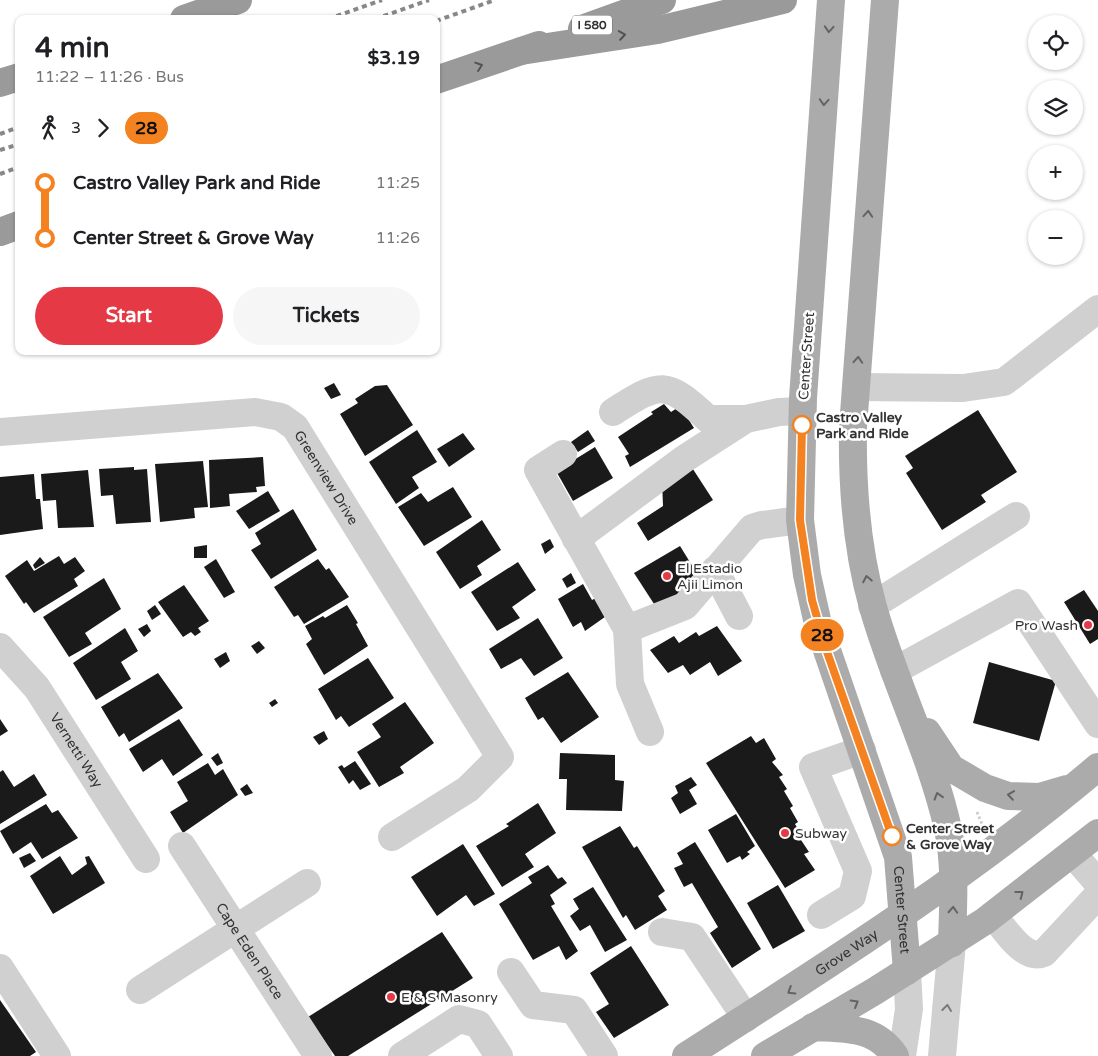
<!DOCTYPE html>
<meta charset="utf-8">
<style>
:root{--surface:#fff;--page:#f6f6f6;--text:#202124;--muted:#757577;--accent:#e63946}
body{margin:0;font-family:"Varela Round",sans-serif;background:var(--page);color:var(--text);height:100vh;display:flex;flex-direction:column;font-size:19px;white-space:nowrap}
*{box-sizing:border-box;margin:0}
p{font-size:16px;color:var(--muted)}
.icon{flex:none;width:28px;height:28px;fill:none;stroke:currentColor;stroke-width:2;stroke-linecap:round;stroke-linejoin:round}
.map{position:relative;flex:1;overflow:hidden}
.sheet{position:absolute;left:15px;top:15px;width:425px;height:340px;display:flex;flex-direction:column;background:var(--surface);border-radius:10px;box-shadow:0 1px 4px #0004}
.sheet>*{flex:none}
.badge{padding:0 10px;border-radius:16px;font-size:18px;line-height:32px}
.fabs{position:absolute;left:1028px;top:15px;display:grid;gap:10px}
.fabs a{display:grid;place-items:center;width:55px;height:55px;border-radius:50%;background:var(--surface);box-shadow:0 1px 4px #0004;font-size:25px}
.map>.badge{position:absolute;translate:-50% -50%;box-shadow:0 0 0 2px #fff}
.legs{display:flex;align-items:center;gap:8px;height:55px;padding:0 20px;font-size:16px}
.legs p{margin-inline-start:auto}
.overview{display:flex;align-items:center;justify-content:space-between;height:85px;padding:0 20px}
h1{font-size:28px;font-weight:700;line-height:38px}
.button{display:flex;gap:10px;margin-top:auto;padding:10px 20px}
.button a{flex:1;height:58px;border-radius:30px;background:var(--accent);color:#fff;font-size:20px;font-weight:700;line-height:58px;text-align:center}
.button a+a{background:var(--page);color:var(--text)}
ul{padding:0 20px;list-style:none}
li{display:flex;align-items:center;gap:18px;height:55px;font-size:19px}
li i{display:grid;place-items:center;width:8px;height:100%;margin:0 6px;background:currentColor}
li i::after{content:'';width:12px;height:12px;margin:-6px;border:4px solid;border-radius:50%;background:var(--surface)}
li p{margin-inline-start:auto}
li:first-child i{background:linear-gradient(#0000 50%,currentColor 0)}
li:last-child i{background:linear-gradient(currentColor 50%,#0000 0)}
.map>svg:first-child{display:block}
.building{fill:#1a1a1a}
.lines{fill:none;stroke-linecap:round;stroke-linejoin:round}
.path{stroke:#cdcdcd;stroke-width:3;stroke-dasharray:2.5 2.5;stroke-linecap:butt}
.minor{stroke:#d0d0d0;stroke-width:28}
.major{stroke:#ababab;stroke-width:28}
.highway{stroke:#9a9a9a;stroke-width:28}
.rail{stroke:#888;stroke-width:4;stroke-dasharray:5 4;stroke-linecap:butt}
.oneway{stroke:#636363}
.oneway2{stroke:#525252}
.oneway3{stroke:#7a7a7a}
.line-1-casing{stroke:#fff;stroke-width:11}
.line-1{stroke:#f58220;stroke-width:8}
.stop-1-dot{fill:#fff;stroke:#f58220;stroke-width:2.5}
.poi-dot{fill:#e63946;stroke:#fff;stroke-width:2}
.labels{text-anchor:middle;stroke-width:5;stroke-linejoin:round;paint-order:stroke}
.shield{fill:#fff;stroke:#707070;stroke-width:1}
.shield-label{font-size:12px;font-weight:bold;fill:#333}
.street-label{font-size:14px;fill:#333;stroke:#fff}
.stop-label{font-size:14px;font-weight:bold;fill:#333;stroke:#fff;text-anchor:start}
.poi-label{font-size:14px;fill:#333;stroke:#fff;text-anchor:start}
</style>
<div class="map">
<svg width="1098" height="1056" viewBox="0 0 1098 1056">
<rect width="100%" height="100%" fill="#fff"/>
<g class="building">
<polygon points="334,383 341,395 331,399 324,388"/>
<polygon points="387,385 413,425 365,456 340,414 358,403 355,399 375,386"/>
<polygon points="664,404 671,412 680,406 694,428 630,467 625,456 629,454 618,437 653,414 651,412"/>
<polygon points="978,410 1017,472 981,495 986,502 942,530 906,473 913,468 905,456"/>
<polygon points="417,430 437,462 412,477 419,488 396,504 369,462"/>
<polygon points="588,430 595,441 578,452 571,442"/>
<polygon points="463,433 475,449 449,467 437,449"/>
<polygon points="595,447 613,478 573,501 556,471"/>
<polygon points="263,457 265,486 256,487 257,492 229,494 230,506 210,508 209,460"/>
<polygon points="203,461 208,507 194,508 195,518 160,522 155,464"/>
<polygon points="689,463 713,500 648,541 637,523 663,506 662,481"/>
<polygon points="134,467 134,470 147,469 151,522 116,524 113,495 101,496 99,469"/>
<polygon points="88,470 94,527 58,528 56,500 43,501 41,474"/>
<polygon points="34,474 36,499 40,499 43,529 0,535 0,477"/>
<polygon points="453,487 472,517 424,546 398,507 421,493 428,502"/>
<polygon points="268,491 280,511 249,529 236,511"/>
<polygon points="293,509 317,550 271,579 251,550 261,544 255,533"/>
<polygon points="482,520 501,550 477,566 482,575 460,589 436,552"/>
<polygon points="550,539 554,547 545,554 541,544"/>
<polygon points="207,545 207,558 194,558 194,547"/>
<polygon points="680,546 701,580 656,607 634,573"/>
<polygon points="59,556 64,564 75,557 85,571 74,579 78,586 34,613 26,602 24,604 5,576 27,560 34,571"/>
<polygon points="40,557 45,563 35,569 33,565"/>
<polygon points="216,559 235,592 224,598 204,567"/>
<polygon points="318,559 326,570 329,568 349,597 304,624 298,615 294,617 274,587"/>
<polygon points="518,562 536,590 512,607 520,618 497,631 471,592"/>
<polygon points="571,573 576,583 567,588 562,579"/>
<polygon points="104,578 121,609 85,633 92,644 69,657 43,617"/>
<polygon points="583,584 592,600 601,595 612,612 585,631 581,622 573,627 558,599"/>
<polygon points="184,585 209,621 198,628 201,632 195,636 191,632 183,637 158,602"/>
<polygon points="1084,590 1098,611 1098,639 1090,644 1064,602"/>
<polygon points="155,605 161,614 152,620 147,611"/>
<polygon points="347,605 358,623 356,624 368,646 324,675 306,644 312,639 305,626 323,616 325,618"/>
<polygon points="538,618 563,658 534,676 521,658 501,669 489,649"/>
<polygon points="147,624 151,631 144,637 138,629"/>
<polygon points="717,626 742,661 718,676 710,662 690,675 683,665 668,673 650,650 674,636 679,643 696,632 699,636"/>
<polygon points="125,628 138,651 121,662 131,679 96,700 73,663"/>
<polygon points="259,641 265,648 257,654 251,646"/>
<polygon points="226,652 230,661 220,668 214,659"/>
<polygon points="368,658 394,698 349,727 341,716 336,720 318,689"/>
<polygon points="989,662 1056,681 1039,741 973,723"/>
<polygon points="568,672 599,717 561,743 543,717 538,720 525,698"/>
<polygon points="158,673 183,708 129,742 124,733 119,737 101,707"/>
<polygon points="275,699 278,703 272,707 269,703"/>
<polygon points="405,702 434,743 400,767 404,773 379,787 357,752 381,737 372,724"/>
<polygon points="0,719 8,731 0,736"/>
<polygon points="179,719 203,755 173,776 162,759 143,772 129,749"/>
<polygon points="324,731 328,739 319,745 313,737"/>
<polygon points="751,736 756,743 764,738 776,759 772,762 783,775 779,777 787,789 784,791 793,806 790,808 798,822 795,824 803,838 801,840 809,852 804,854 815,870 785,888 706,763"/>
<polygon points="218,753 223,763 217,766 211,758"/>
<polygon points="560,753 615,755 615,780 624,781 622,811 566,810 567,779 559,779"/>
<polygon points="355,761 371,784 360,790 353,780 349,784 338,767 342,765 344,768"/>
<polygon points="208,763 215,775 223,769 238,795 183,833 170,812 188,801 177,782"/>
<polygon points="3,770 14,787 34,774 47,795 0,824 0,772"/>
<polygon points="691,777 697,785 689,790 697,804 680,814 671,798 678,793 675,786"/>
<polygon points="247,784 253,793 245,796 240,789"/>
<polygon points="538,803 556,833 525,854 534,867 502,887 476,846 509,826 506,824"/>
<polygon points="46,804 52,813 58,810 78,838 42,859 31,842 13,854 0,831"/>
<polygon points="736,814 755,846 747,852 750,854 742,860 740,856 727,863 708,830"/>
<polygon points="620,826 634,848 637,846 665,891 658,896 667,910 635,930 626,915 623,918 582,847"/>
<polygon points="695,842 761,949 732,968 710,933 718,927 692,883 684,887 674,868 683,864 677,853"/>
<polygon points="463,844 495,894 474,906 466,895 437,916 411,877"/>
<polygon points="30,853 36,861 24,868 19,858"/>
<polygon points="60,856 72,875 87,864 85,857 89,856 105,883 53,914 30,876"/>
<polygon points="548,865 558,879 562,877 567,883 550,895 555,904 551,906 578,951 566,960 559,946 533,960 499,904 532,883 528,877"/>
<polygon points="778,885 805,931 773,949 747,903"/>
<polygon points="593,887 627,940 605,952 590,925 580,931 570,916 579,909 573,899"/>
<polygon points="442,932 473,978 348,1056 335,1056 308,1017"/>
<polygon points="631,946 669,1005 614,1038 596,1012 609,1004 590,973"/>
<polygon points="0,1000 36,1052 30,1056 0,1056"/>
</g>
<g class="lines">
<polyline class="path" points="977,812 982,824"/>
<g class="minor">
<polyline points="856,387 963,388 1004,382 1098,309"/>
<path d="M613,412C661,381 666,380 708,419H746"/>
<path id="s1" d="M0,432L255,412L281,417L295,427L500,757L468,789L392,837"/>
<polyline points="563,454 538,470 627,629 685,606 752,528 762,525 800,520"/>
<polyline points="576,539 684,459 746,419 779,412 802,411"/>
<polyline points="715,570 739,616"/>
<polyline points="872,606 1016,516"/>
<polyline points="627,629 630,684 650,732"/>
<path id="s2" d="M0,647L37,688L146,859"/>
<polyline points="894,671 1018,603 1098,724"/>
<path id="s3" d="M182,846L318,1056"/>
<polyline points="1072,853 1098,883"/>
<polyline points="821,915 852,896 858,871 813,767 862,750"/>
<path d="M993,915C1004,928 1024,962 1044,953L1098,895"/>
<polyline points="662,932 692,937 746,1018"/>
<polyline points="0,968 57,1056"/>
<polyline points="511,972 533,1005 574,1010 604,1056"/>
<polyline points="140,990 307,883"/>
<polyline points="402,1056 459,1019 478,1024 499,1056"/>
<polyline points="902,1056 909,1009 907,971"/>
<polyline points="942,1056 952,943"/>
</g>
<g class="major">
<path id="s4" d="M831,0L803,398L800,520L807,575L818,624L898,857L907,971"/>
<path d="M885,0L853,427C852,486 857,550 873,607C894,682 931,753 948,829C956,867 953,904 952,943"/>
<polyline points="927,732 951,768 985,788 1008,796 1040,797 1067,789"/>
<path d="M813,1027C845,1029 875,1026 895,1056"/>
<path id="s5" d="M686,1056C828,965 969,876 1098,767"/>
<polyline points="765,1056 875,991 985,921 1098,833"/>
</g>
<g class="highway">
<polyline points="184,19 238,0"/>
<polyline points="582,29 662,0"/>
<polyline points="521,51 658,30 783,0"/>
<polyline points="436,80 539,45"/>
<polyline points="0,83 19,77"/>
<polyline points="0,232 19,225"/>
</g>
<g class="rail">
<polyline points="328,19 382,0"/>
<polyline points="375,19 429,0"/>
<polyline points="436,21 495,0"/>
<polyline points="0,134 19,127"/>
<polyline points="0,150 19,144"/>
<polyline points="0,174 19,167"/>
</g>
</g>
<defs><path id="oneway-chevron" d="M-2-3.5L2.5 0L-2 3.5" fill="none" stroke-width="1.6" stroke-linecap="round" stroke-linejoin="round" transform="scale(1.25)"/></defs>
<g class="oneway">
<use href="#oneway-chevron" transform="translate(829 29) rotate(94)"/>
<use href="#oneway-chevron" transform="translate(824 102) rotate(94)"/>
<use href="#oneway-chevron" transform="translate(868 214) rotate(-86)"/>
<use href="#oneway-chevron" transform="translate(858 360) rotate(-86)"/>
<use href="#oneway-chevron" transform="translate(867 579) rotate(-101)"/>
<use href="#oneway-chevron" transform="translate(1011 795) rotate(-172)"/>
<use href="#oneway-chevron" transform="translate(938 796) rotate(-107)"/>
<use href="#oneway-chevron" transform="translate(1020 894) rotate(-38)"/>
<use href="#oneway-chevron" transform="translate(953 910) rotate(-87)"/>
<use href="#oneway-chevron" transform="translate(791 991) rotate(148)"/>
<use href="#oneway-chevron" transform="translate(855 1003) rotate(-30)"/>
</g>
<g class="oneway2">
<use href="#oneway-chevron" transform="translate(622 35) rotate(-9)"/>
<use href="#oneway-chevron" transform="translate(479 66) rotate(-19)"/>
</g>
<use class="oneway3" href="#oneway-chevron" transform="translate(947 1008) rotate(-83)"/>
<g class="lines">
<g class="line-1-casing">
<polyline id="line-1" points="802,425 800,520 812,600 826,649 892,836"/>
</g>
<use href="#line-1" class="line-1"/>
</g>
<g class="stop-1-dot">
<circle cx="802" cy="425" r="9"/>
<circle cx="892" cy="836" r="9"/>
</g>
<g class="poi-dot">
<circle cx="667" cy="576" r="5"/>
<circle cx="1088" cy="625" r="5"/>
<circle cx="785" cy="833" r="5"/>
<circle cx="391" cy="997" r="5"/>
</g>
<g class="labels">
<rect class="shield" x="572" y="15.5" width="40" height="19" rx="4"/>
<g class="shield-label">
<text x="592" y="29">I 580</text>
</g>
<g class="street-label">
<text transform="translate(806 356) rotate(-86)" y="5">Center Street</text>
<text dy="5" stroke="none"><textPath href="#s1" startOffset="359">Greenview Drive</textPath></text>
<text dy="5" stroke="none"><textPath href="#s2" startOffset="129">Vernetti Way</textPath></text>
<text dy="5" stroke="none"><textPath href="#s4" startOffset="926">Center Street</textPath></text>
<text dy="5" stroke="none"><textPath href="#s3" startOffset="125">Cape Eden Place</textPath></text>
<text dy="5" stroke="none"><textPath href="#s5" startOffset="191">Grove Way</textPath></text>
</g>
<g class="stop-label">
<text x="816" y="422">Castro Valley<tspan x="816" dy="16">Park and Ride</tspan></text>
<text x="906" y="833">Center Street<tspan x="906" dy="16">&amp; Grove Way</tspan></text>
</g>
<g class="poi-label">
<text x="677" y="573">El Estadio<tspan x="677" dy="16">Ajii Limon</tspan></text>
<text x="1078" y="630" text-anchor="end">Pro Wash</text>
<text x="795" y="838">Subway</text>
<text x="401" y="1002">E &amp; S Masonry</text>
</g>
</g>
</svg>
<div class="fabs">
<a><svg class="icon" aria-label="locate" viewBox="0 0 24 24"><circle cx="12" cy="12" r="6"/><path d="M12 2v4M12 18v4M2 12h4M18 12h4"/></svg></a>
<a><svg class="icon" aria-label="layers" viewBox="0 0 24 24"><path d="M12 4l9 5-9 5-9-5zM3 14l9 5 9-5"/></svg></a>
<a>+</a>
<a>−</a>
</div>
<b class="badge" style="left:822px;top:635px;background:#f58220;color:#111">28</b>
<section class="sheet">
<div class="overview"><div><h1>4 min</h1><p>11:22 – 11:26 · Bus</p></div><b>$3.19</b></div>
<div class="legs"><svg class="icon" aria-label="walk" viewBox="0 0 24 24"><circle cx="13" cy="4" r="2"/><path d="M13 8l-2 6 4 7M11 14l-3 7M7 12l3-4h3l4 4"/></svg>3<svg class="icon" aria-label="forward" viewBox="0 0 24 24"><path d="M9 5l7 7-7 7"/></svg><b class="badge" style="background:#f58220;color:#111">28</b></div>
<ul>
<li><i style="color:#f58220"></i><b>Castro Valley Park and Ride</b><p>11:25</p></li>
<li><i style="color:#f58220"></i><b>Center Street &amp; Grove Way</b><p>11:26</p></li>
</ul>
<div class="button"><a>Start</a><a>Tickets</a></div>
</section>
</div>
